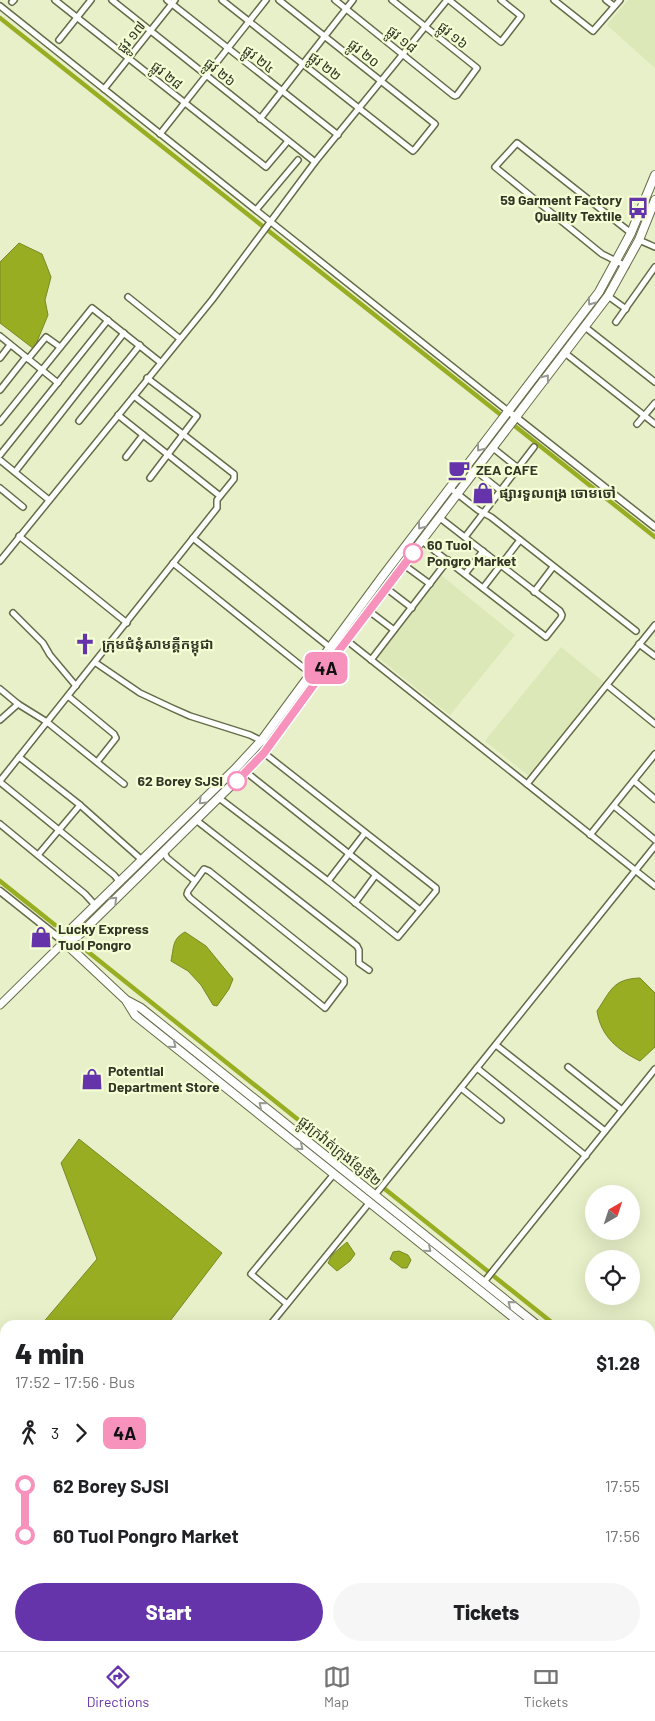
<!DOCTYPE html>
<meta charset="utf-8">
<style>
:root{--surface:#fff;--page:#f6f6f6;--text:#202124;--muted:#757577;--line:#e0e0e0;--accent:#6533aa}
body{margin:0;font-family:Barlow,"Noto Sans Khmer",sans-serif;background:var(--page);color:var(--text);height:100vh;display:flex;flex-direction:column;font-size:19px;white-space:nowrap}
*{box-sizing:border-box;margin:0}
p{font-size:16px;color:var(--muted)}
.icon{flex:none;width:28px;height:28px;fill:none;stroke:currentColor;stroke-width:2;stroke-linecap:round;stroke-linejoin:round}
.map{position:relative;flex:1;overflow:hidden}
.side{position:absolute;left:0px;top:1320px;width:655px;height:331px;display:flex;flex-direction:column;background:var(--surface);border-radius:15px 15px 0 0;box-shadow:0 5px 20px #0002}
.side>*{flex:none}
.badge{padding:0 10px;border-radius:8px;font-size:18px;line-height:32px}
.needle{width:32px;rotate:39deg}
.controls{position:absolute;left:585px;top:1185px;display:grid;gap:10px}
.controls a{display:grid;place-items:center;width:55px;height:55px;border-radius:50%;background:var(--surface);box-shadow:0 5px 20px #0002;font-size:25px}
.map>.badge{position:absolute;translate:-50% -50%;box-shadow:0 0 0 2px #fff}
.legs{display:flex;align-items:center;gap:8px;height:55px;padding:0 15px;font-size:16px}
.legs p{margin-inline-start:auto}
.head{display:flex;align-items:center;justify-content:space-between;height:85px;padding:0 15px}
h1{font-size:28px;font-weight:800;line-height:38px}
.button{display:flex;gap:10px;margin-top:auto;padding:10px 15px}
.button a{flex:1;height:58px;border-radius:30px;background:var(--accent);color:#fff;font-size:20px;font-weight:800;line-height:58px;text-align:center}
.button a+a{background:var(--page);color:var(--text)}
ul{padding:0 15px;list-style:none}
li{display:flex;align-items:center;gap:18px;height:50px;font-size:19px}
li i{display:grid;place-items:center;width:8px;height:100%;margin:0 6px;background:currentColor}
li i::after{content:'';width:12px;height:12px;margin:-6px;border:4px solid;border-radius:50%;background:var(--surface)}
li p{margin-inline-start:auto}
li:first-child i{background:linear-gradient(#0000 50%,currentColor 0)}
li:last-child i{background:linear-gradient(currentColor 50%,#0000 0)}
.menu{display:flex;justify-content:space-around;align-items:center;height:70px;border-top:1px solid var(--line);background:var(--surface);font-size:14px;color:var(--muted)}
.menu a{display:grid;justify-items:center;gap:2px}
.menu .active{color:var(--accent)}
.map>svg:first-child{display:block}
.built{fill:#dce8b7}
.water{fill:#99ad23;stroke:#7a8924}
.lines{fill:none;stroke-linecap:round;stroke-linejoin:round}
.canal{stroke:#99ad23;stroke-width:4.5}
.minor-casing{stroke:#656c48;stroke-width:8}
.tertiary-casing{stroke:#656c48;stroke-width:9}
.secondary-casing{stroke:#656c48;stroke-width:9}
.primary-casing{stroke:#656c48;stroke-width:10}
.minor{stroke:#fff;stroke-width:5}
.tertiary{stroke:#fff;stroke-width:6}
.secondary{stroke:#fff;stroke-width:7}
.primary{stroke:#fff;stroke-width:8}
.oneway{stroke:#999a93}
.line-1-casing{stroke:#fff;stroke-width:11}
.line-1{stroke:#f792bd;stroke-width:8}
.stop-1-dot{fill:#fff;stroke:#f792bd;stroke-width:2.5}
.labels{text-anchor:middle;stroke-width:4.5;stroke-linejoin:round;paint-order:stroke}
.street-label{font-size:14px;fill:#333627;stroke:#f4fed5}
.poi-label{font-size:14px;font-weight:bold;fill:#333627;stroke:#f4fed5;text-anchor:start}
.stop-label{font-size:14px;font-weight:bold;fill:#333627;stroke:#f4fed5;text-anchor:start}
</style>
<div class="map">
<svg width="655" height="1651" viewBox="0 0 655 1651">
<rect width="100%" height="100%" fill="#e7f0c8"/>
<g class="built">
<polygon points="628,0 655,0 655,68 607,25"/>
<polygon points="441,575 515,635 450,715 376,656"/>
<polygon points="561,647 604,682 529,776 485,741"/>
</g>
<g class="water">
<polygon points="19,243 42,254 51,277 45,300 48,315 34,349 0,323 0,262"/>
<path d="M185,932L206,946L233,979L229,989L217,1006L213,1005L201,985L188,971L171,961C174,947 172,939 185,932Z"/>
<path d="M640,978L655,993V1047L640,1061C618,1050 601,1037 597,1011C611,990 613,979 640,978Z"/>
<polygon points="79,1139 222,1253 167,1325 41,1325 97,1259 61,1163"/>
<polygon points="347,1242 355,1254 350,1261 337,1271 328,1263 332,1255"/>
<polygon points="399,1251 408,1255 411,1260 407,1268 402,1268 390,1259 393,1252"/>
<polygon points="5,1425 5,1534 0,1540 0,1431"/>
</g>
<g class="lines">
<g class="canal">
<polyline points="0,18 655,537"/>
<polyline points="0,881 55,925"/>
<polyline points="87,951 555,1325"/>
<polyline points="650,1401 655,1405"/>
</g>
<g class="minor-casing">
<g id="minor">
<polyline points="55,0 266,167 288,141"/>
<polyline points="112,0 315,162"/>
<polyline points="167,0 338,135"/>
<polyline points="222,0 413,151 415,149 435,124 279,0"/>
<polyline points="335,0 453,95 455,96 457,95 477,68 392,0"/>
<polyline points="449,0 501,42 521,16 501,0"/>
<polyline points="554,0 593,31 620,0"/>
<polyline points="606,0 614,6"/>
<polyline points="12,2 14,0"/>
<polyline points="0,6 508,411"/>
<polyline points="59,40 91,0"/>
<polyline points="104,89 175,0"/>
<polyline points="260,119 353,0"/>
<polyline points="160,134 266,0"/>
<polyline points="256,210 298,160"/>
<polyline points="639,240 655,247"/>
<polyline points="626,266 602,254 495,167 517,143 631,233"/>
<polyline points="608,296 626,309"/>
<polyline points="128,297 179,338"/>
<polyline points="616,322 655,267"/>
<polyline points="585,327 655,382"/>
<polyline points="0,336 58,383"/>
<polyline points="565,353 655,424"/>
<polyline points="0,358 10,345"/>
<polyline points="28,359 46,337 60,347"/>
<polyline points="147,378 197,416 150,478"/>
<polyline points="0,390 26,357"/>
<polyline points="118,415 220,496"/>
<polyline points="79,421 140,345"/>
<polyline points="0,422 92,308 160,362"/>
<polyline points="637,424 655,403"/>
<polyline points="493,448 518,468"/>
<polyline points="0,455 108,320"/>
<polyline points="126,457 143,435"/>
<polyline points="0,460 49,500"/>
<polyline points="476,471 501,491"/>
<polyline points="15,472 124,333"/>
<polyline points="0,488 23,507"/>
<polyline points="450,488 478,510 491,517 636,631"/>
<polyline points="19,536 127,623"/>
<polyline points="465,537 534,447"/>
<polyline points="193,538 337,653"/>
<polyline points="422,541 546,637 561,618 562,615 560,611 440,518"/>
<polyline points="0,561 212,300 315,162 447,0"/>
<polyline points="173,563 310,673"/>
<polyline points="404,565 430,584"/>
<polyline points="465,574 483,551"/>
<polyline points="386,588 412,608"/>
<polyline points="483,588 520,540"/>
<polyline points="534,592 553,567"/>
<polyline points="369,611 394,630"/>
<polyline points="13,613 43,643 50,655 76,686"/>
<polyline points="345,639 655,886"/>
<polyline points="639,644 655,656"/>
<polyline points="371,660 448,560"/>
<polyline points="96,663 140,693 172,708 190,716 250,735 270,745"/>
<polyline points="607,685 655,724"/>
<polyline points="0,689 18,704 47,722 124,784"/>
<polyline points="68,696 114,734 116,738 97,762"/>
<polyline points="0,720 18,704"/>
<polyline points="19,757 80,805 142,860"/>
<polyline points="246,772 420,910"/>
<polyline points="0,781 217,508 217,500 234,479 234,474 134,396"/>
<polyline points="634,781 655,799"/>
<polyline points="0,782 114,875 119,881"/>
<polyline points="527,784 655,625"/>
<polyline points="219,798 328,881 398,937 436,891 436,888 264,753"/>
<polyline points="614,806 655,840"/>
<polyline points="196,820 357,946 359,950 359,963 369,970"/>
<polyline points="0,824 85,894 95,905"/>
<polyline points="590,835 655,754"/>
<polyline points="164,852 167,858 195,881"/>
<polyline points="38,855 80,805"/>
<polygon points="204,869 209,871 344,979 344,983 325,1008 190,898 187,894 188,891"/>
<polyline points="328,881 365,833"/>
<polyline points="355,903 375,876"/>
<polyline points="496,1045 605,1131"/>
<polyline points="568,1067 622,1110"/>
<polyline points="477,1068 586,1156"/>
<polyline points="461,1088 501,1120"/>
<polyline points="375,1195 655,846"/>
<polyline points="484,1282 655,1069"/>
<polyline points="287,1304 251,1274 334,1174"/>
<polyline points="270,1325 370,1202"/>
<polyline points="650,1515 655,1508"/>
<polyline points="418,1646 424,1651"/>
<polyline points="470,1646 476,1651"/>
<polyline points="480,1646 486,1651"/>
<polyline points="550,1646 556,1651"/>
<polyline points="615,1646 621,1651"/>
<polyline points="10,1651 14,1646"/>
<polyline points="366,1651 370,1646"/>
</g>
</g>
<g class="tertiary-casing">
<g id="tertiary">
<polyline points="508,411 655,527"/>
<polyline points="0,891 64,942"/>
</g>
</g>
<g class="secondary-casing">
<polyline id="secondary" points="0,1005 64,942"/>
</g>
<g class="primary-casing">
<g id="primary">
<polyline points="64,942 71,929 236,768 261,741 382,577 599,292 631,233 655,175"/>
<polyline points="64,942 78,936 264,753 346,640 608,296 639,240 655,200"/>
<polyline points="64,942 126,1000 141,1008 537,1325"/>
<polyline points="127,1002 135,1015 523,1325"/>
<polyline points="650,1416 655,1420"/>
<polyline points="650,1427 655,1431"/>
</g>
</g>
<use href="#minor" class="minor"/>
<use href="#tertiary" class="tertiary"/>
<use href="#secondary" class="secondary"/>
<use href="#primary" class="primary"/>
</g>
<defs><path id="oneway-chevron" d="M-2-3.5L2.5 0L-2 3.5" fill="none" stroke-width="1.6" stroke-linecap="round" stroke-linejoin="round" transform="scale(1.25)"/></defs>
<g class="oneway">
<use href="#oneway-chevron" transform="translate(591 302) rotate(126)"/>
<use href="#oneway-chevron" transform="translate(546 378) rotate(-52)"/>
<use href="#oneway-chevron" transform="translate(480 448) rotate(127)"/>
<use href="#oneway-chevron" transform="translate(421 526) rotate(127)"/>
<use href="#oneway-chevron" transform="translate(202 801) rotate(136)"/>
<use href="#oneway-chevron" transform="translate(114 900) rotate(-44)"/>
<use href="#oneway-chevron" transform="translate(173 1045) rotate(39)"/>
<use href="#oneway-chevron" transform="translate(262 1105) rotate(-141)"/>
<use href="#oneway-chevron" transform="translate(300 1147) rotate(39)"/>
<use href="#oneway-chevron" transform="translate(428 1249) rotate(39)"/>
<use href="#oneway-chevron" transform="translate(511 1304) rotate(-141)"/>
</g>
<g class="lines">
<g class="line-1-casing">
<polyline id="line-1" points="237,781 264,753 337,653 413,553"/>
</g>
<use href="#line-1" class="line-1"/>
</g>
<defs>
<g id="bus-bare" transform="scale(1.725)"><path d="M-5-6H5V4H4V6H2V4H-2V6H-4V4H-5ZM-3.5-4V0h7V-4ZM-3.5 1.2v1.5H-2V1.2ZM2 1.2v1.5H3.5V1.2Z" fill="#6533aa" stroke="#f4fed5" stroke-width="2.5" paint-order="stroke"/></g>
<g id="cafe-bare" transform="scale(1.725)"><path d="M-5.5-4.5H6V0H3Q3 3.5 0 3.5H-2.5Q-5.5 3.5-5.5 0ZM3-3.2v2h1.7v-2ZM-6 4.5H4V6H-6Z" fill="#6533aa" stroke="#f4fed5" stroke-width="2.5" paint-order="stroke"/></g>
<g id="shop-bare" transform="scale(1.725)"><path d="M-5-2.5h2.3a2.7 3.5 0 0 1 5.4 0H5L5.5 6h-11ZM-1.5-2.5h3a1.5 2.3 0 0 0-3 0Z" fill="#6533aa" stroke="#f4fed5" stroke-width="2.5" paint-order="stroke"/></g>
<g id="church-bare" transform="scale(1.725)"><path d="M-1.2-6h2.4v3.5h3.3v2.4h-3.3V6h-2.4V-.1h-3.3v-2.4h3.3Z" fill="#6533aa" stroke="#f4fed5" stroke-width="2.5" paint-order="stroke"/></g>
</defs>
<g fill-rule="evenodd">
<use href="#bus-bare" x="638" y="208"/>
<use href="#cafe-bare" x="459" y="470"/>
<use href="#shop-bare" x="483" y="493"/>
<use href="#church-bare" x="85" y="644"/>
<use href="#shop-bare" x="41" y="937"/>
<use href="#shop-bare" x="92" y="1079"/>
</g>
<g class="stop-1-dot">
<circle cx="413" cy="553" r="9"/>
<circle cx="237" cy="781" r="9"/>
</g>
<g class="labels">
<g class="street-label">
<text transform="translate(453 35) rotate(39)" y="5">ផ្លូវ ១៦</text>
<text transform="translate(131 37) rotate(-51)" y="5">ផ្លូវ ១៧</text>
<text transform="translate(402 39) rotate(39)" y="5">ផ្លូវ ១៨</text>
<text transform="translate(364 53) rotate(39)" y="5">ផ្លូវ ២០</text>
<text transform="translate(259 59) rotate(38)" y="5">ផ្លូវ ២៤</text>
<text transform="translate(325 66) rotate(38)" y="5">ផ្លូវ ២២</text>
<text transform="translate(220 72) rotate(39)" y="5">ផ្លូវ ២៦</text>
<text transform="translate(167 75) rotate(39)" y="5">ផ្លូវ ២៨</text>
<text transform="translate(340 1151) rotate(39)" y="5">ផ្លូវក្រវ៉ាត់ក្រុងខ្សែទី២</text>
</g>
<g class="poi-label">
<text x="622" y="205" text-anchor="end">59 Garment Factory<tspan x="622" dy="16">Quality Textile</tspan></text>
<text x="476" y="475">ZEA CAFE</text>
<text x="499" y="498">ផ្សារទួលពង្រ ចោមចៅ</text>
<text x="102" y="649">ក្រុមជំនុំសាមគ្គីកម្ពុជា</text>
<text x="58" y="934">Lucky Express<tspan x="58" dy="16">Tuol Pongro</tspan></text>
<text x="108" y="1076">Potential<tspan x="108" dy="16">Department Store</tspan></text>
</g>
<g class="stop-label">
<text x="427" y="550">60 Tuol<tspan x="427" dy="16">Pongro Market</tspan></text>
<text x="223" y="786" text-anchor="end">62 Borey SJSI</text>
</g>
</g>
</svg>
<div class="controls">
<a><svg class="needle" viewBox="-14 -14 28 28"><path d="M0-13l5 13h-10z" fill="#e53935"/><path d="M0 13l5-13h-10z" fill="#757577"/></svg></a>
<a><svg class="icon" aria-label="locate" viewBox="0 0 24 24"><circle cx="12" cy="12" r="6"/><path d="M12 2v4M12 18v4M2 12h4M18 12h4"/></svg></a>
</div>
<b class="badge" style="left:326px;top:668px;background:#f792bd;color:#111">4A</b>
<section class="side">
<div class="head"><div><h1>4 min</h1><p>17:52 – 17:56 · Bus</p></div><b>$1.28</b></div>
<div class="legs"><svg class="icon" aria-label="walk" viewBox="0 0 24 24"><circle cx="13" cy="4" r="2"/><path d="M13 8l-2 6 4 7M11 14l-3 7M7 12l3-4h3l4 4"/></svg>3<svg class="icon" aria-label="forward" viewBox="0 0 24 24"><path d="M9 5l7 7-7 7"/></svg><b class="badge" style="background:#f792bd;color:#111">4A</b></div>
<ul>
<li><i style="color:#f792bd"></i><b>62 Borey SJSI</b><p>17:55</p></li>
<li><i style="color:#f792bd"></i><b>60 Tuol Pongro Market</b><p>17:56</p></li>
</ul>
<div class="button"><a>Start</a><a>Tickets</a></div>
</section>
</div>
<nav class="menu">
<a class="active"><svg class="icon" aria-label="directions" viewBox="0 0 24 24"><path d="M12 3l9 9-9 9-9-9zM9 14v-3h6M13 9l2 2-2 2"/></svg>Directions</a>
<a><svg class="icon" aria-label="map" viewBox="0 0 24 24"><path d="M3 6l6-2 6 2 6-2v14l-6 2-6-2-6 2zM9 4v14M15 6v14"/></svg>Map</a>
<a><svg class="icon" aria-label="tickets" viewBox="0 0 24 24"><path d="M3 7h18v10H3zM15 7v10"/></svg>Tickets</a>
</nav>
